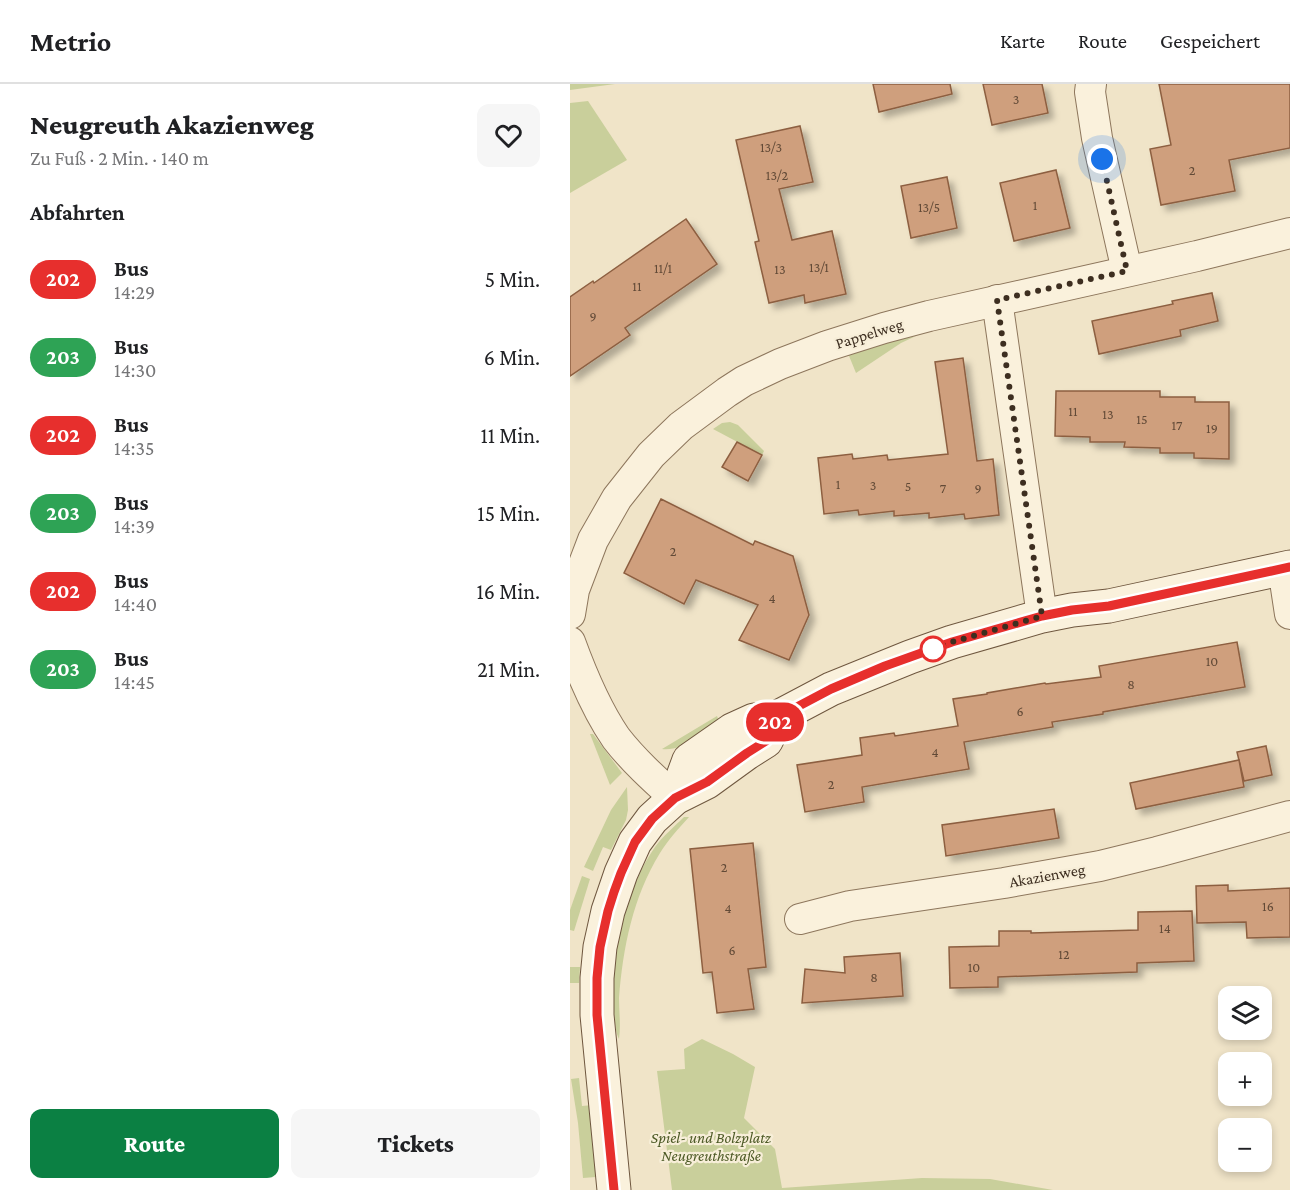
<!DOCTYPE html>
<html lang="de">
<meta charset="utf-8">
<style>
:root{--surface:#fff;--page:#f6f6f6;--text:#202124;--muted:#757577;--line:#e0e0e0;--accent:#0b8043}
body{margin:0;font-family:"Crimson Pro",serif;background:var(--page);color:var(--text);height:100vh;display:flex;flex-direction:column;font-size:22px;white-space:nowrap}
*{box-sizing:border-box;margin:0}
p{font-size:20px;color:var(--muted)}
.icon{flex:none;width:33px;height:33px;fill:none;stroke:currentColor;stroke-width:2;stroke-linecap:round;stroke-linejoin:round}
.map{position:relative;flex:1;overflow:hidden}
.sheet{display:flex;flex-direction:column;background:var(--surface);width:570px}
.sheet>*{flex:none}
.badge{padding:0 12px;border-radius:20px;font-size:21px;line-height:39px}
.controls{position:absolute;left:648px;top:902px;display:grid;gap:12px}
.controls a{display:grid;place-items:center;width:54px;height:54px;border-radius:12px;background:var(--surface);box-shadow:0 3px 9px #0003;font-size:30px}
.you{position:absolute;width:30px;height:30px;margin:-15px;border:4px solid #fff;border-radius:50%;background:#1a73e8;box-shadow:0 0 0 9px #1a73e833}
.map>.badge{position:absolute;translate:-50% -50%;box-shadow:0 0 0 3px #fff}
h2{padding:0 30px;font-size:22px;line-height:54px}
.round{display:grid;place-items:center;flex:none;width:63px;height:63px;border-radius:12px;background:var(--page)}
.head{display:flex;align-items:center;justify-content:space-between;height:102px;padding:0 30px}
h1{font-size:28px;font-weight:800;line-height:45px}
.cta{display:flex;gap:12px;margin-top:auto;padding:12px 30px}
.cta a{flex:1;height:69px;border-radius:12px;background:var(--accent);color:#fff;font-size:24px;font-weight:800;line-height:69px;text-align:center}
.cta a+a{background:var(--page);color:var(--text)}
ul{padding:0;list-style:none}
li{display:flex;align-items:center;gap:18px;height:78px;padding:0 30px}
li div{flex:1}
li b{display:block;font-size:22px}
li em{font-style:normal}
li .badge{min-width:66px;font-weight:700;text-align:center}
header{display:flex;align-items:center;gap:36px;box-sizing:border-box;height:84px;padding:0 30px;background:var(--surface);border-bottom:2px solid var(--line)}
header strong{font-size:28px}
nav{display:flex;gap:33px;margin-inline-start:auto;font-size:21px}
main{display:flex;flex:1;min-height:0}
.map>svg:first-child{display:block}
.green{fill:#c9cf9b}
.building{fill:#cf9f7d;stroke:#8d5f41;stroke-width:1.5;filter:url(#shadow)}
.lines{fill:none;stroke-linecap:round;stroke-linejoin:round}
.street-casing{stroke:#8d765c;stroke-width:32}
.secondary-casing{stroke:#6f573f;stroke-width:35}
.street{stroke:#faf1dc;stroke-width:30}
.secondary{stroke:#faf1dc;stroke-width:33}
.line-casing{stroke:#fff;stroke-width:14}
.line{stroke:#e72f2d;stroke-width:9}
.walk{stroke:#3d2e20;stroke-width:6;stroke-dasharray:0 10.8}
.stop-dot{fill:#fff;stroke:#e72f2d;stroke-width:3}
.labels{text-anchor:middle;stroke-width:4.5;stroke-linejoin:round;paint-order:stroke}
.number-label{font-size:14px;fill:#624a37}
.street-label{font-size:16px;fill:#3d2e20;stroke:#f7eed8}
.park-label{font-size:16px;font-style:italic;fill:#4d5a26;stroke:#f7eed8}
</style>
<header>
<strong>Metrio</strong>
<nav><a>Karte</a><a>Route</a><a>Gespeichert</a></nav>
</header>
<main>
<section class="sheet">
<div class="head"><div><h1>Neugreuth Akazienweg</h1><p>Zu Fuß · 2 Min. · 140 m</p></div><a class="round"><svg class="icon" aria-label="heart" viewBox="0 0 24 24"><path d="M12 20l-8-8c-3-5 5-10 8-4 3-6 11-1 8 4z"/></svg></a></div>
<h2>Abfahrten</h2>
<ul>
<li><span class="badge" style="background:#e72f2d;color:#fff">202</span><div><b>Bus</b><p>14:29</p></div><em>5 Min.</em></li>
<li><span class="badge" style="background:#2ea355;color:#fff">203</span><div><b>Bus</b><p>14:30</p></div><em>6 Min.</em></li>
<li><span class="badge" style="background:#e72f2d;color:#fff">202</span><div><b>Bus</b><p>14:35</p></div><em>11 Min.</em></li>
<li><span class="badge" style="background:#2ea355;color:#fff">203</span><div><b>Bus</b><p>14:39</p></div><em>15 Min.</em></li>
<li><span class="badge" style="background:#e72f2d;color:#fff">202</span><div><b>Bus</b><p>14:40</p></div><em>16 Min.</em></li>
<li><span class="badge" style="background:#2ea355;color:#fff">203</span><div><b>Bus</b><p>14:45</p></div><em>21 Min.</em></li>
</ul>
<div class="cta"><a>Route</a><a>Tickets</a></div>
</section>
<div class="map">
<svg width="720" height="1106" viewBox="0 0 720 1106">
<defs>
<filter id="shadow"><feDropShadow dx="5.5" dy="5.5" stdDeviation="3" flood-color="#0004"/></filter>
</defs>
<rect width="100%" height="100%" fill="#f0e4c8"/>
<g class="green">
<polygon points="0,0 45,0 0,6"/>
<polygon points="18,17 57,76 0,109 0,19"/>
<polygon points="346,252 331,259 286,289 277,267"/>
<polygon points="160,338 168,341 194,367 192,371 143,345 152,339"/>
<path d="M147,632L150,640C132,651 114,667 92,665Z"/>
<polygon points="20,650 23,650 52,689 40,701"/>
<polygon points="57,703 58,726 56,736 41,766 33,763 23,787 14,783 41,726"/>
<path d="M114,733H119C109,744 98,756 90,769C63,813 53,863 49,914C49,928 51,941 49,955C45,947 45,937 44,928C38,876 55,806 85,763C93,752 104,743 114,733Z"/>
<polygon points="12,792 20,795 4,847 0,846 0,826"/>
<polygon points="0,883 10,883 9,899 0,899"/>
<polygon points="132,955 163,970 185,983 174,1034 205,1065 212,1104 352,1094 420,1095 483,1106 102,1106 87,987 115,985 114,965"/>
<polygon points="9,994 12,1022 23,1021 26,1093 13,1094 8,1039 1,995"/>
</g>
<g class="building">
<polygon points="303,0 380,0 382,10 309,28"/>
<polygon points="413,0 472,0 478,29 422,41"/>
<polygon points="589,0 720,0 720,64 659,76 665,107 591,121 580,65 601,61"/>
<polygon points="230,42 243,98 209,105 222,156 262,147 276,210 235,219 234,211 199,219 185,158 189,157 166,56"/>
<polygon points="486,86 500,144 444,157 430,99"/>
<polygon points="377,93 387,144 341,154 331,102"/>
<polygon points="116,135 147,180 55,244 60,251 0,292 0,213 23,197 24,199"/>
<polygon points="642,209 648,237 610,246 611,252 529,270 522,237 603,220 602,217"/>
<polygon points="393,274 407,377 423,375 429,431 395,435 394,430 359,434 359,429 324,432 324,427 289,431 288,426 254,430 248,374 282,370 283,375 317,371 318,376 378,370 365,278"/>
<polygon points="486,307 590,307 590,313 625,313 625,318 659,318 659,375 624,374 624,369 590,369 590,364 554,363 555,358 520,358 520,353 485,352"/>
<polygon points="167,358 192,371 178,397 152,383"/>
<polygon points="91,415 183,461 185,457 223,472 239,531 219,576 169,556 188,521 126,496 114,520 54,489"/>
<polygon points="667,558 675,603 533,628 533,630 482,638 483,643 394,658 399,685 292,703 294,718 235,728 227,681 292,671 290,654 324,649 325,652 388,642 383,615 417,610 417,609 475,599 476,600 531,593 529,582"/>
<polygon points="696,662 702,691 674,697 667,668"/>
<polygon points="669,676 674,703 566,725 560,699"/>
<polygon points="484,725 489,754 376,772 372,741"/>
<polygon points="183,759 196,883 178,885 184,925 147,929 142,888 133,889 120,765"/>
<polygon points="658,801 658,807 720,804 720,853 677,854 676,838 627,839 626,802"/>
<polygon points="622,827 624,877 567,879 567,888 428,893 428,903 380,904 379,863 429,862 429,847 461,847 461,849 568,846 568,828"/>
<polygon points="330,869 333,912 232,919 235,885 275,889 274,873"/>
</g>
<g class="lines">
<g class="street-casing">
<g id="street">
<polyline points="521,0 520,8 527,54 557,187"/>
<polyline points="427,216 472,532"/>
<polyline points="713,484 720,530"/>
<polyline points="0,530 4,506 23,456 47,414 81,371 111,342 157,308 174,297 210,280 257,262 314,244 359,232 627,172 720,149"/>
<path d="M0,558C12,591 26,625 46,654C63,676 84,695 105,714"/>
<polyline points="230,835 280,822 434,799 530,782 587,768 720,732"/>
</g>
</g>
<g class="secondary-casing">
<g id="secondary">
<polyline points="105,714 119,676 162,646 184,636 208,633 261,605 340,573 382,558 472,532 502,526 539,522 720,483"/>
<polyline points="44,1106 27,931 27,894 30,863 38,827 51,789 65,758 82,735 105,714 137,698 177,669 196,657 208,633"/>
</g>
</g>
<use href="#street" class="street"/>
<use href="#secondary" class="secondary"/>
</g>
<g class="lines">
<g class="line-casing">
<polyline id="line" points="44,1106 27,931 27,894 30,863 38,827 44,808 51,789 65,758 82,735 105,714 137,698 177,669 196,657 208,633 261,605 315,582 382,558 472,532 502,526 539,522 720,483"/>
</g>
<use href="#line" class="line"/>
<polyline class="walk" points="363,565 382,558 472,532 427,216 557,187 532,75"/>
</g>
<circle class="stop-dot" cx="363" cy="565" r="12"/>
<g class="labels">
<g class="number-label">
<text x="446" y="20">3</text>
<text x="201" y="68">13/3</text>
<text x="622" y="91">2</text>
<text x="207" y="96">13/2</text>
<text x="465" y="126">1</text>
<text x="359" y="128">13/5</text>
<text x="249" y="188">13/1</text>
<text x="93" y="189">11/1</text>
<text x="210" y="190">13</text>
<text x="67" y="207">11</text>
<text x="23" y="237">9</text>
<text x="503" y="332">11</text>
<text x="538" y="335">13</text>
<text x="572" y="340">15</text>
<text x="607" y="346">17</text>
<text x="642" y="349">19</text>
<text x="268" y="405">1</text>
<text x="303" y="406">3</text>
<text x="338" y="407">5</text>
<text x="373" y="409">7</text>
<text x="408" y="409">9</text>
<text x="103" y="472">2</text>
<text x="202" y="519">4</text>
<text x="642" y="582">10</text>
<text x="561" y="605">8</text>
<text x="450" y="632">6</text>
<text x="365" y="673">4</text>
<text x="261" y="705">2</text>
<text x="154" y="788">2</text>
<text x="698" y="827">16</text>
<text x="158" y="829">4</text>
<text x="595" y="849">14</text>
<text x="162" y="871">6</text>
<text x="494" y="875">12</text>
<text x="404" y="888">10</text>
<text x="304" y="898">8</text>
</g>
<g class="street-label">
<text transform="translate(299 249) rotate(-17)" y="6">Pappelweg</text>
<text transform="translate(477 791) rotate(-10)" y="6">Akazienweg</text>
</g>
<g class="park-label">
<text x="141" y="1059">Spiel- und Bolzplatz<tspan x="141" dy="18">Neugreuthstraße</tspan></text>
</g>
</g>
</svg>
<div class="controls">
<a><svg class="icon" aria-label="layers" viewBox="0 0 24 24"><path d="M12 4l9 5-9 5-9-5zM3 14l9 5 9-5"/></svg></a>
<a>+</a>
<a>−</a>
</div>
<div class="you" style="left:532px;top:75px"></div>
<b class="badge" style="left:205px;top:638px;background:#e72f2d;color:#fff">202</b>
</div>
</main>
